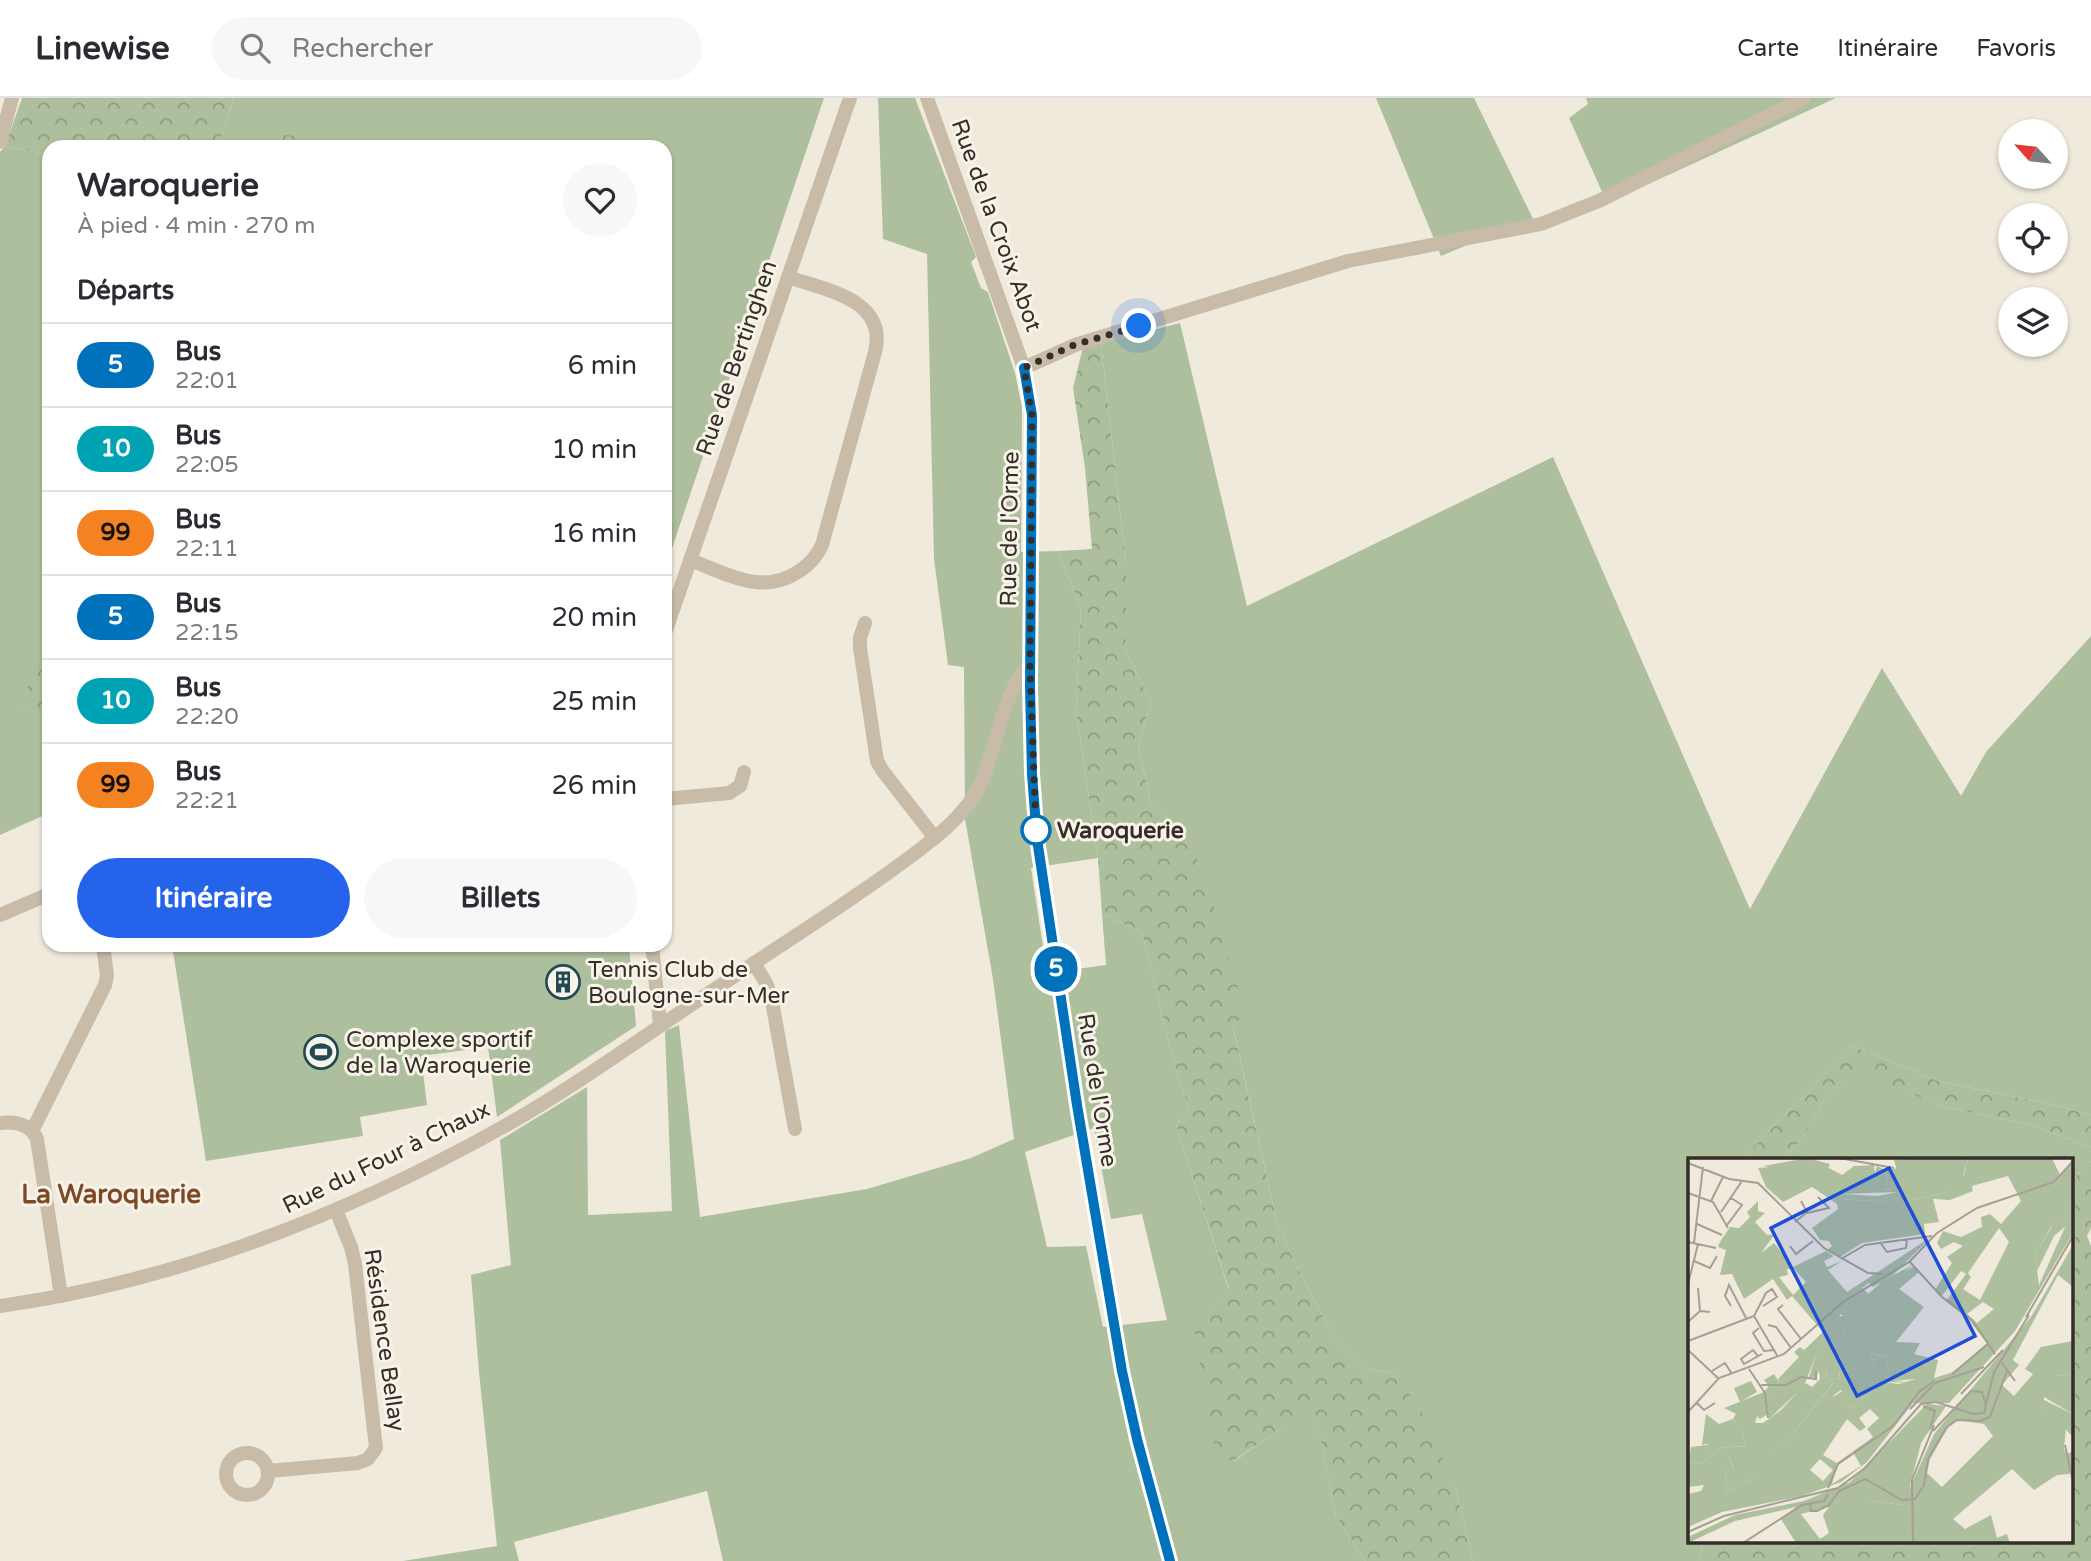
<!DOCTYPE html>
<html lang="fr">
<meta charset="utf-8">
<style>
:root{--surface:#fff;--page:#f7f7f7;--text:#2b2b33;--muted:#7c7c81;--line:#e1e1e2;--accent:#2563eb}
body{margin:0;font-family:"Varela Round",sans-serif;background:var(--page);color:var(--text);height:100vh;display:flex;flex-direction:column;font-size:26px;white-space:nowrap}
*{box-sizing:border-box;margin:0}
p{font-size:23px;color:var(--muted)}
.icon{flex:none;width:38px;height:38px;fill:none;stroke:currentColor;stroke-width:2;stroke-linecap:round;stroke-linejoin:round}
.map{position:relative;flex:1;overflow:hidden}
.side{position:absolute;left:42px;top:42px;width:630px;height:812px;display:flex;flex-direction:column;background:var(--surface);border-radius:21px;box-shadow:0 2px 5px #0004}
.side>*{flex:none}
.badge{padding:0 14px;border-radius:23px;font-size:24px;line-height:46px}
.needle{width:46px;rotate:297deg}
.tools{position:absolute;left:1998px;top:21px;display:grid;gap:14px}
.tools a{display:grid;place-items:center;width:70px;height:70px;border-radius:50%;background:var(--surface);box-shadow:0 2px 5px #0004;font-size:35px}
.you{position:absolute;width:35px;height:35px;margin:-18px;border:5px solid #fff;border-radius:50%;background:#1a73e8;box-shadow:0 0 0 10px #1a73e833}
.map>.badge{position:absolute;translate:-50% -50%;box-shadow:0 0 0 4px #fff}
h2{padding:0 35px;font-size:26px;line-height:63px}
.round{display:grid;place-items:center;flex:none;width:74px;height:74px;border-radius:37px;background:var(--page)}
.head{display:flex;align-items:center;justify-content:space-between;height:119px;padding:0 35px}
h1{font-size:33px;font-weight:700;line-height:52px}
.button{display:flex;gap:14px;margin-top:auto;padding:14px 35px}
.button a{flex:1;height:80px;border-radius:42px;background:var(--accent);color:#fff;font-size:28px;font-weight:700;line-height:80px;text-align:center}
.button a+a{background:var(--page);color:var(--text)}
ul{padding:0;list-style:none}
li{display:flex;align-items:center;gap:21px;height:84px;padding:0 35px;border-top:2px solid var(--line)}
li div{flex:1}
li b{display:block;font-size:26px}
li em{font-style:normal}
li .badge{min-width:77px;font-weight:700;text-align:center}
header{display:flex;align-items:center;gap:42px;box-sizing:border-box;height:98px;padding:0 35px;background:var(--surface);border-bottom:2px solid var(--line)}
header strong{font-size:33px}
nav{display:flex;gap:38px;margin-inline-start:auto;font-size:24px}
.search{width:490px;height:63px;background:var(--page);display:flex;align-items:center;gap:18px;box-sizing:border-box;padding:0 24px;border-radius:38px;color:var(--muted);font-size:26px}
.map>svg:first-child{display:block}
.green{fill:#aebf9d;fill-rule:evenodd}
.forest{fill:url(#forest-crowns)}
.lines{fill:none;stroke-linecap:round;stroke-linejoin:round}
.street{stroke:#c8bba8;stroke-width:14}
.line-casing{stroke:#fff;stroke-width:16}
.line{stroke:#0072bc;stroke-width:10}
.walk{stroke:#352e28;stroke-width:7;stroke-dasharray:0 12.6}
.stop-dot{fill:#fff;stroke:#0072bc;stroke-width:3.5}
.labels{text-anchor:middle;stroke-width:6;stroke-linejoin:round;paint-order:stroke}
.street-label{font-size:23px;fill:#352e28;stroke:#f8f3e8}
.stop-label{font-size:23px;font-weight:bold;fill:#352e28;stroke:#f8f3e8;text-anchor:start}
.poi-label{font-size:23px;fill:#352e28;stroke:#f8f3e8;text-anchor:start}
.quarter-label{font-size:26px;font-weight:bold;fill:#7f4926;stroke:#f8f3e8}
.inset-road{fill:none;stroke:#a59f94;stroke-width:2}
.view{fill:#1d4ed8;fill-opacity:0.15;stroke:#1d4ed8;stroke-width:3.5}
.inset-edge{fill:none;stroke:#352e28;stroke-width:3.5}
</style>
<header>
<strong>Linewise</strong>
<div class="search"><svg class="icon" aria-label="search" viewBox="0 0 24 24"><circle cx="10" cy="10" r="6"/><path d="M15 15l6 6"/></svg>Rechercher</div>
<nav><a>Carte</a><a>Itinéraire</a><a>Favoris</a></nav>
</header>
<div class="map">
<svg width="2091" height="1463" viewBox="0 0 2091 1463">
<defs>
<pattern id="forest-crowns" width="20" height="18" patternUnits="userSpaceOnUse" patternTransform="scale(1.75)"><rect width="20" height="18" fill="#aebf9d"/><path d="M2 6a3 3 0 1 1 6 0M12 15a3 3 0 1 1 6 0" fill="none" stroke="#8e9c80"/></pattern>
</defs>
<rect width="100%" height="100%" fill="#f0eadc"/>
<g class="green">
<polygon points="234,0 824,0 666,468 665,479 665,49 333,49 334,45 282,37 280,49 218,49"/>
<path d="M878,0H915L976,159L971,164L981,190L988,194L1015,275L1022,309L1021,454L1058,453L1081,510L1076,613L1098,760L1031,770L1047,875L1106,867L1102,816L1142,834L1173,961L1189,1011L1176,1028L1229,1192L1208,1213L1234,1363L1314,1308L1336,1418L1365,1463H723L707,1393L514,1444L519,1463H403L497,1448L479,1274L471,1177L511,1167L500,1042L587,989L588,1117L672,1113L665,933L679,927L700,1119L867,1091L971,1060L1014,1041L993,881L965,721L964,569L948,567L934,461L927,156L883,141ZM1094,1030L1111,1121L1142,1116L1167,1222L1103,1229L1086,1148L1047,1149L1025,1054Z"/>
<polygon points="1376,0 1474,0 1538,131 1467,147 1441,158"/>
<polygon points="1586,0 1836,0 1607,105 1569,20 1588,6"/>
<polygon points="5,48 49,57 49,557 17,605 49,621 49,715 0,737 0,54"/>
<polygon points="1180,225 1247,508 1553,359 1750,811 1882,570 1961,698 1986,654 2091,538 2091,1017 2055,1007 1938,983 1853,948 1740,1062 1690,1062 1690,1444 1702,1444 1700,1463 1473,1463 1456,1391 1395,1275 1365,1271 1335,1242 1292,1159 1277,1124 1233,928 1183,733 1151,707 1138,646 1151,605 1126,554 1126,467 1101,245"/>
<polygon points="172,847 629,847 636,928 497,1019 488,949 421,958 427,1007 360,1019 363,1038 206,1063"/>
<polygon points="1862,976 1946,1009 2031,1027 2091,1049 2091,1063 2072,1082 2072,1062 1783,1062 1803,1039 1828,994"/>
</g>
<g class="forest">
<polygon points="22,0 234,0 218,49 49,49 49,57 5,48"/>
<polygon points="282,36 334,45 333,49 280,49"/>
<polygon points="1101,245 1126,467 1126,554 1151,605 1138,646 1151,707 1183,733 1205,777 1245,915 1233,929 1277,1124 1292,1159 1335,1242 1365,1271 1395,1275 1427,1322 1456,1391 1473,1463 1365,1463 1336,1418 1314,1309 1233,1363 1215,1353 1192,1219 1208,1213 1229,1191 1176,1028 1189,1011 1173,961 1142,834 1102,816 1098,760 1076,613 1081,510 1058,453 1092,451 1085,370 1073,290 1083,249"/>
<polygon points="49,557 49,621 16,605"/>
<polygon points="1853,948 1938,983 2055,1007 2091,1017 2091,1049 2031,1027 1946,1009 1862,977 1828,994 1803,1039 1783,1062 1740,1062"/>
<polygon points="2091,1063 2091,1130 2087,1138 2091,1148 2091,1463 1700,1463 1702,1444 2072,1444 2072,1082"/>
</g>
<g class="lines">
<g class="street">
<polyline points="927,0 1021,262 1027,280 1032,317 1030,588 1033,676 1039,759 1077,1007 1126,1294 1170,1463"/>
<polyline points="0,44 12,0"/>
<polyline points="1024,270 1075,247 1348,163 1541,126 1601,102 1804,0"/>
<path d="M690,462C728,476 763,499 801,472C811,465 817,458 822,447L875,254C888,201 825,192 788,179"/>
<polyline points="865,525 860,540 860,550 877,663 882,672 935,740"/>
<polyline points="665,535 850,0"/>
<polyline points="665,701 729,695 740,688 744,674"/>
<polyline points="0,817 49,796"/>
<polyline points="652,847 660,927"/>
<polyline points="754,865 766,885 771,898 795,1031"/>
<path d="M0,1025C16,1023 30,1026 37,1041L61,1198"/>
<polyline points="32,1033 105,887 107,878 103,847"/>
<path d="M0,1208C178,1183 347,1116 503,1029C574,989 641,940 709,895C752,867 794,839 836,811C871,787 906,764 938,737C956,722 972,705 982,683C993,659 1007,579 1030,570"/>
<circle cx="247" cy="1376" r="21"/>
<polyline points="268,1373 358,1365 368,1361 376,1350 355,1166 351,1149 336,1112"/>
</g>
</g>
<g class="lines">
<g class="line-casing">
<polyline id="line" points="1024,270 1032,317 1030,588 1032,676 1037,741 1077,1007 1122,1273 1137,1341 1170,1463"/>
</g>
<use href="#line" class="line"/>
<polyline class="walk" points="1036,732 1030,570 1032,317 1024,270 1074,247 1139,228"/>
</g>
<defs>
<g id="building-ring" transform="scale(1.75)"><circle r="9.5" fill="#f8f3e8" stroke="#204954" stroke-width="1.5"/><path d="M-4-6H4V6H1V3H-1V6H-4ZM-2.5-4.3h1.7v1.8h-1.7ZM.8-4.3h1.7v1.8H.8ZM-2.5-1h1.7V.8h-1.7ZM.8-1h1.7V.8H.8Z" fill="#204954"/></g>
<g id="stadium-ring" transform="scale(1.75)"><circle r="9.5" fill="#f8f3e8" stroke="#204954" stroke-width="1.5"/><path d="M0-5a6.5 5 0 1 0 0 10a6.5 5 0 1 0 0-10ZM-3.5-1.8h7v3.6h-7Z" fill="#204954"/></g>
</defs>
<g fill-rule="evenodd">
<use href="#building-ring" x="563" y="884"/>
<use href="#stadium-ring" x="321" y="954"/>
</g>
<circle class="stop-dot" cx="1036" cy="732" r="14"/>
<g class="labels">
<g class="street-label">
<text transform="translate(997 127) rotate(70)" y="8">Rue de la Croix Abot</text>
<text transform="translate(736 260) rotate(-71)" y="8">Rue de Bertinghen</text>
<text transform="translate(1009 431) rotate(-89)" y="8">Rue de l'Orme</text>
<text transform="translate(1098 992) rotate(81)" y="8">Rue de l'Orme</text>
<text transform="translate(386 1059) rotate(-26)" y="8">Rue du Four à Chaux</text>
<text transform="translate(385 1242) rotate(82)" y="8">Résidence Bellay</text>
</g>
<g class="stop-label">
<text x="1057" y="740">Waroquerie</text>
</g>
<g class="poi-label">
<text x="588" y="879">Tennis Club de<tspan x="588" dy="26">Boulogne-sur-Mer</tspan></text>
<text x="346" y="949">Complexe sportif<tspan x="346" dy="26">de la Waroquerie</tspan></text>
</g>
<g class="quarter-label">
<text x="111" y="1105">La Waroquerie</text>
</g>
</g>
<g transform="translate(1688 1060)">
<rect width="385" height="385" fill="#f0eadc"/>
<path d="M237,0L225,42L260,34L276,17L280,0H364L372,17L385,4V43L379,59L361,64L364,67L347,97L351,127L378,67L385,62V75L327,173L261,245H225L179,304L153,324L114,338L34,354L0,369V336L13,333L16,327L0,329V310L28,307L41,298L46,313L37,314L39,334L68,318L64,308L99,283L146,224L154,231L144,239L154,237L163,251L195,224L211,226L228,221L205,223L201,198L185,193L153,207L150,222L139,221L138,214L128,207L153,179L163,159L196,128L226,108L231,114L211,131L236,149L208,184L232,185L226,196L250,202L246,220L266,214L299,185L280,161L258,143L278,116L273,113L253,139L247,132L264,105L259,99L275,88L266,84L253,91L249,85L255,73L273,79L294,69L293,59L302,56L313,66L333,43L320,18L284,28L285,33L262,42L245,41L251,64L236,66L237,76L174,85L152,99L139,92L144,88L141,83L132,82L124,70L150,51L149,46L124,29L95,44L78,29L70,10L123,6L134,20L139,9L154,17L166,8L186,7L187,15L189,8L197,12L200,23L196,32L213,28L206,2ZM210,34L211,39L199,44L153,41L154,36ZM311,70L321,84L292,142L275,131L283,119L280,115ZM295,144L306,151L289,165L279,156ZM182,251L191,260L179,271L185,279L149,305L135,297L159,261L172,273L178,269L171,260ZM165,294L173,308L144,326L149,308ZM132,301L145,312L135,323L122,312ZM70,43V53L77,55L67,64L79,77L87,76L73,95L86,85L105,109L138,93L146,98L136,103L139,109L154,103L140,112L159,134L243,79L204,118L185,129L181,125L174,130L181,136L156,158L152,156L150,169L128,197L116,228L81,261L78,241L92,226L90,221L111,199L106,194L112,189L116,192L135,174L104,138L99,142L85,121L56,141L44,116L32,117L38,92L30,89L32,84L42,69L51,70L62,59L59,54ZM99,111H106L118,124L105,137L91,119L100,117ZM385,87V129L370,117L325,202L331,207L314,227L326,238L345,216L337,211L353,189L385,183V216L369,218L385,234V256L356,239V250L378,268L376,291L379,296L385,293V308L381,316L369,317L346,332L324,311L265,361L277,371L303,357L309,380L319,376L322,385H108L93,361L108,349L47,363L0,385V379L47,357L116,343L162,324L239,246L258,248L233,285L221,332L246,276L343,159ZM270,262L296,266L305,278L254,329L239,315L242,301L261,268ZM186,328L215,347L182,343L179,332ZM141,349L135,357L141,375L132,381L113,356ZM183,195L199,200L202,222L186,209ZM63,223L69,234L52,244L46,230ZM45,261L54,270L57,288L33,290L12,306L0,304L3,289L19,287L31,266Z" fill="#aebf9d" fill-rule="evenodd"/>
<path d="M120,0L142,6L134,23L123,6L97,10L92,17L87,10L75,8ZM280,0L274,22L260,34L225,42L234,1ZM211,10L216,20L212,21L213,28L195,32L200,23L197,12ZM210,34L211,39L199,44L153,41V36L190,38ZM385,43V62L366,78L349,113L347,97L364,68L361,64L378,59ZM225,107L163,159L153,179L129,207L137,211L139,221L150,222L152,214L148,208L184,192L201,198L206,223L233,225L195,224L163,251L154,237L140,243L154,233L145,225L99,283L65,308L68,318L39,334L37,314L46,312L41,298L25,314L0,310V304L12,306L33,290L57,288L54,271L45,261L48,256L36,250L76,234L81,228L76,222L86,216L93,227L78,241L80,256L72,261L69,258L67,265H75L92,253L118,225L124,229L132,221L131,213L127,220L121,219L128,197L149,169L142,163L156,157L196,122ZM183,195L199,200L202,222L186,209ZM385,216V234L375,243L355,232L369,218ZM350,239L385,256V279L347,241ZM18,256L31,266L32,283L14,287ZM186,327L215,343V347L182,343L178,332Z" fill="#aebf9d" fill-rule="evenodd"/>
<path class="inset-road" d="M151,0L206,10M0,5L41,21L70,25L136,90L180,115L195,116M0,35L25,44L40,70M23,43L35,19M33,54L54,23M119,55L141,50L130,39M107,64L119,54L113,43M9,66L34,77M39,67L54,47L43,40M0,84L28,90M192,84L199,94L218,90L219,81M6,85L15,9M102,88L108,96L125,83M153,101L177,87L244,78M6,103L22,110L29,98M221,103L254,139L284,162L307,196M0,126L10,86M10,130L12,153M95,147L90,151L113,181M43,148L37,138L41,127L58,160M66,158L90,199M338,159L385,78M0,164L12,153L22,154M80,167L88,169L103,190M71,170L65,175L76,193L86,192M0,183L66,158L78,135L84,131L89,139L75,148M0,192L31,221M70,198L65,192L53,201L56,206L74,196M314,205L327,223M61,211L77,235L80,260M24,213L37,205L44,216M264,216L300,186M73,227H98L113,219L128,221V213M273,236L315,192M9,245L16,252L27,245M235,248L247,253L242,271M222,251L247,225L296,209M0,254L31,220L96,196L155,144L221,104L249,75L289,50L366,24L385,3M245,273L283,233L294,234L298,247M377,287L385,324M140,330L150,306L205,268L231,234L246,223M122,345L123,353H129L141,347L151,333L177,321L214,342L227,341L236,327L240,301L258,270L269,262L292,263L302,259L319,213M0,374L36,358L150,330L177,310L233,246L248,244L285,256L296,255L306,214L341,157M55,385L114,347L136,343L140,336M225,385L224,322L246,267"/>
<path class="view" d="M201,10L287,178L169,238L83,70Z"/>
<rect width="385" height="385" class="inset-edge"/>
</g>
</svg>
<div class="tools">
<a><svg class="needle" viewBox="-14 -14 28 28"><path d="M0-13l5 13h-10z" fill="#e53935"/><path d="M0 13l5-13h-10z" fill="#7c7c81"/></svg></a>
<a><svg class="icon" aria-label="locate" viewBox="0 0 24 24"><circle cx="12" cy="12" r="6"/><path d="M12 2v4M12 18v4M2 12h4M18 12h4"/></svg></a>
<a><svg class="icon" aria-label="layers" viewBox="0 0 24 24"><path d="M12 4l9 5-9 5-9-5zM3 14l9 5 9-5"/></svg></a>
</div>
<div class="you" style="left:1139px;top:228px"></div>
<b class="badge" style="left:1056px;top:871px;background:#0072bc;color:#fff">5</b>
<section class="side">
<div class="head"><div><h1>Waroquerie</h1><p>À pied · 4 min · 270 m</p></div><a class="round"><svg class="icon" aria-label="heart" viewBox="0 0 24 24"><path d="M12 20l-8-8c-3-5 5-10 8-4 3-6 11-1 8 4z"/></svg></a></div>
<h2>Départs</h2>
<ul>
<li><span class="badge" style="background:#0072bc;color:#fff">5</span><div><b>Bus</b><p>22:01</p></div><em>6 min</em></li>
<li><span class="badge" style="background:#00a3b4;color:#fff">10</span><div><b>Bus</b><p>22:05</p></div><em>10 min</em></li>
<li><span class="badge" style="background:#f58220;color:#111">99</span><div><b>Bus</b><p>22:11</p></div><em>16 min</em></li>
<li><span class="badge" style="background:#0072bc;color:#fff">5</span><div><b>Bus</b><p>22:15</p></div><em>20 min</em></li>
<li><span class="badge" style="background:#00a3b4;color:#fff">10</span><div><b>Bus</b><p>22:20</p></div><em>25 min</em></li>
<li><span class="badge" style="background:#f58220;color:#111">99</span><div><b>Bus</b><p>22:21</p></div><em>26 min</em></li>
</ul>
<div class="button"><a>Itinéraire</a><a>Billets</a></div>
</section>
</div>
